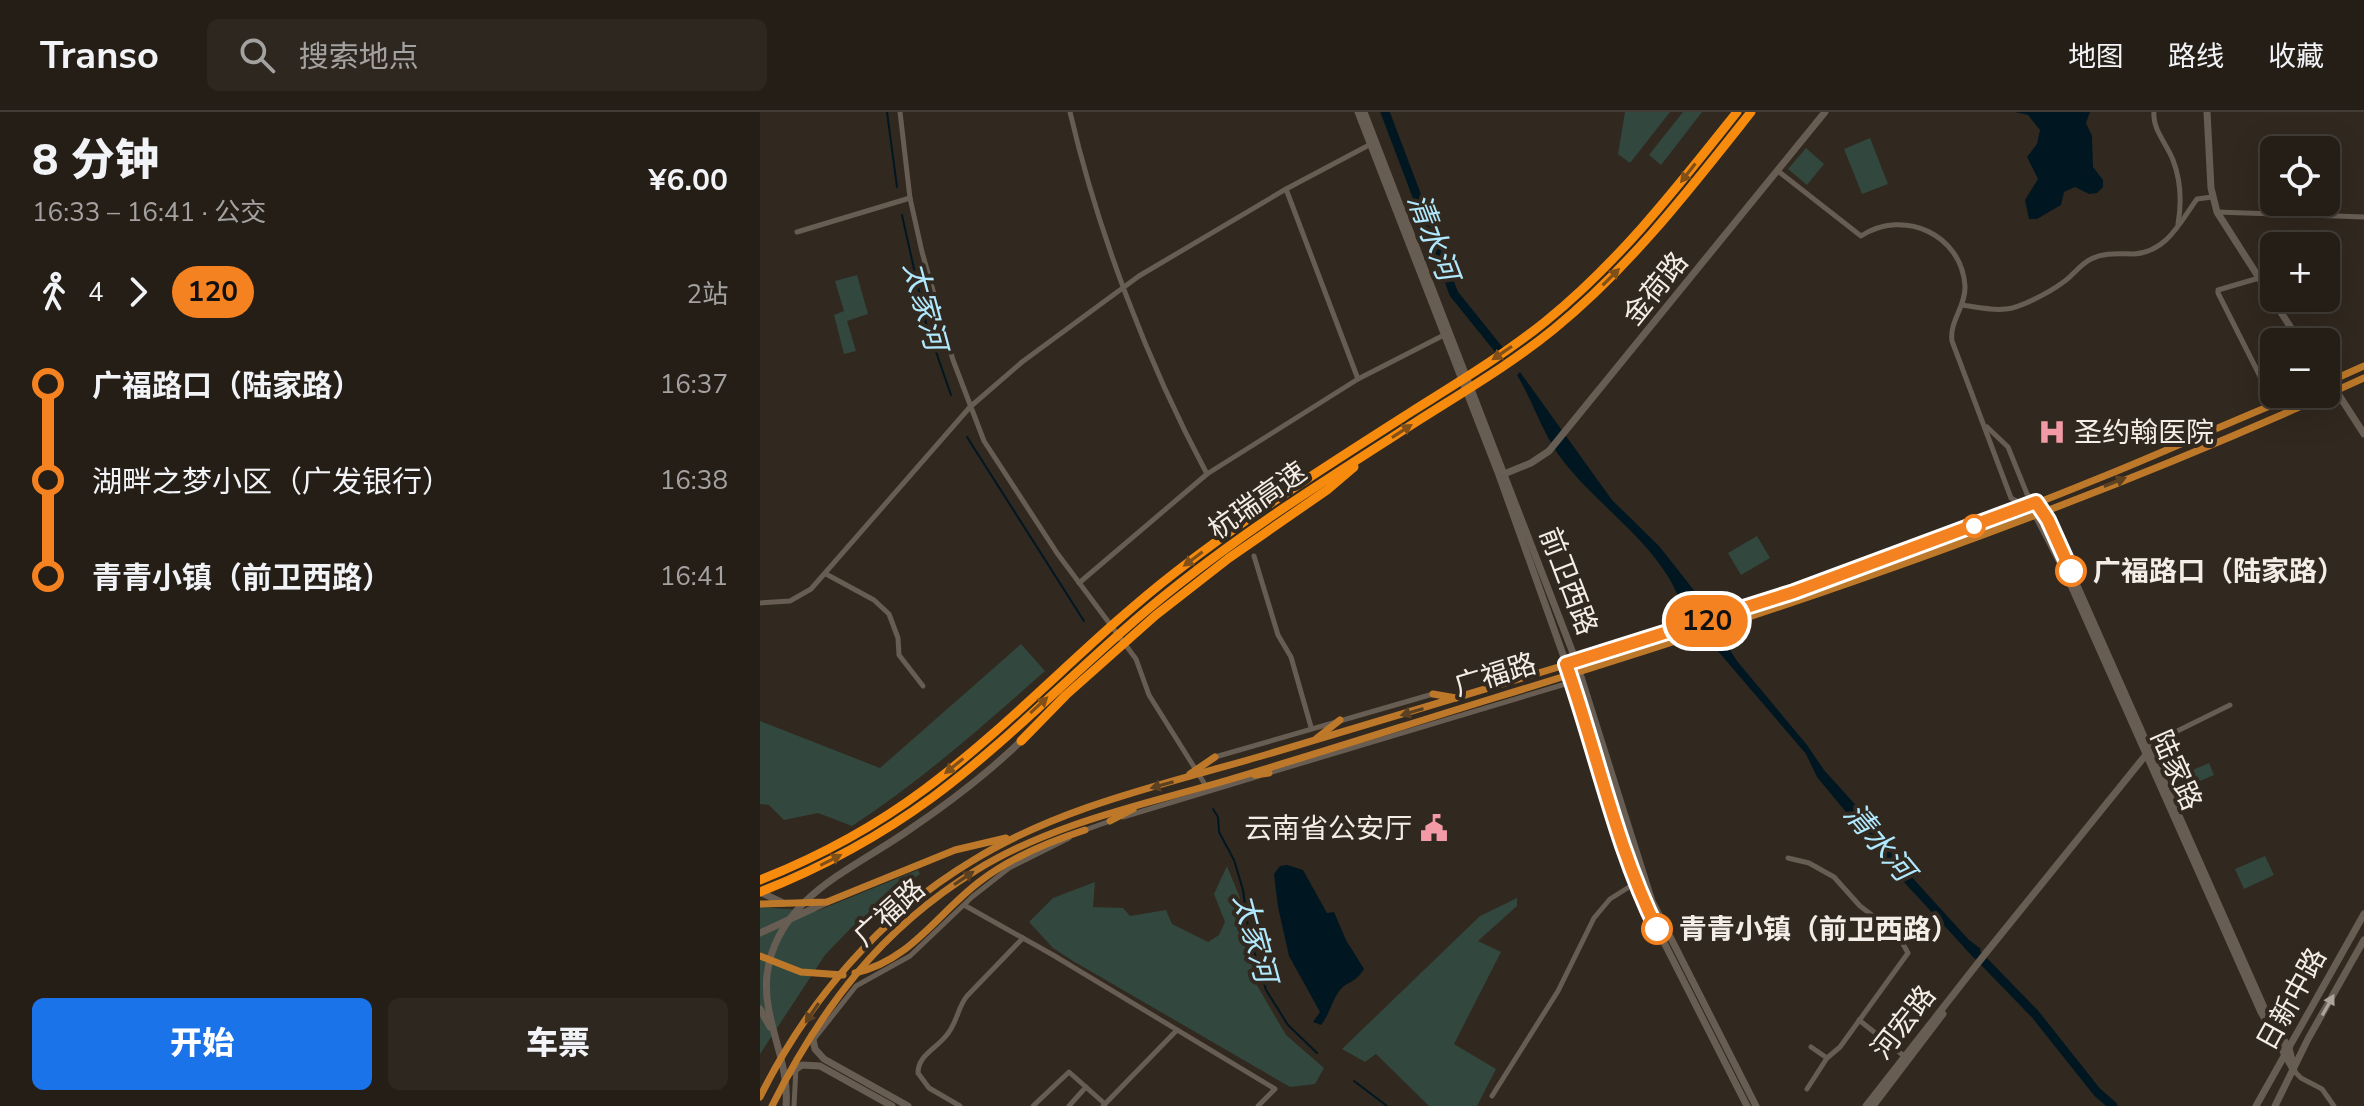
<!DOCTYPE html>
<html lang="zh">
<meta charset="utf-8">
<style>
:root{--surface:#251e17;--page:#2d2720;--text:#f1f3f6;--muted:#a3a2a1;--line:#423c36;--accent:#1a73e8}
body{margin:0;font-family:"Nunito Sans","Noto Sans SC",sans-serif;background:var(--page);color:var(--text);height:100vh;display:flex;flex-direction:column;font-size:30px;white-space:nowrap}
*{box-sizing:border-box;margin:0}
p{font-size:26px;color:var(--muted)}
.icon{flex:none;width:44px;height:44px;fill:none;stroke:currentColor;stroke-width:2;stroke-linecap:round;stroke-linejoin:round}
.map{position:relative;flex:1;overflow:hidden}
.details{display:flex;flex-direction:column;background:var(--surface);width:760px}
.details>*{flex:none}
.badge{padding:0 16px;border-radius:26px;font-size:28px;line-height:52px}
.controls{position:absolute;left:1500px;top:24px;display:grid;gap:16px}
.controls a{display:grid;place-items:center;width:80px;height:80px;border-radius:12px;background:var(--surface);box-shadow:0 8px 32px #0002,0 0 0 2px var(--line);font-size:40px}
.map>.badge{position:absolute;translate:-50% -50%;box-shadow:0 0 0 4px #fff}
.legs{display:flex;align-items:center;gap:12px;height:88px;padding:0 32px;font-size:26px}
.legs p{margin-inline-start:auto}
.summary{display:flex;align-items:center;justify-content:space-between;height:136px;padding:0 32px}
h1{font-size:44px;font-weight:800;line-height:60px}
.primary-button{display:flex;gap:16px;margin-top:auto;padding:16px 32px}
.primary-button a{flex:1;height:92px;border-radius:12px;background:var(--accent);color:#fff;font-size:32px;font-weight:800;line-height:92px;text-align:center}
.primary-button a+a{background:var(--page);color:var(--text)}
ul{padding:0 32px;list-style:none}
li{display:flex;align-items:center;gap:28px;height:96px;font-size:30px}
li i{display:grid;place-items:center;width:12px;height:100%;margin:0 10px;background:currentColor}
li i::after{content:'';width:20px;height:20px;margin:-10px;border:6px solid;border-radius:50%;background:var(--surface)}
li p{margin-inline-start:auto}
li:first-child i{background:linear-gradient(#0000 50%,currentColor 0)}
li:last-child i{background:linear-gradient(currentColor 50%,#0000 0)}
header{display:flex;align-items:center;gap:48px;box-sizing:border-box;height:112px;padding:0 40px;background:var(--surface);border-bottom:2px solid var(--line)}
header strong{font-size:38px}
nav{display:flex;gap:44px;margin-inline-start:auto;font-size:28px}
.search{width:560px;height:72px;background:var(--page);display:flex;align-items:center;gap:20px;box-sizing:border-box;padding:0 28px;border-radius:12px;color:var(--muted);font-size:30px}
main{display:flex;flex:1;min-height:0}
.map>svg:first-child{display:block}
.green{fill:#32473d}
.water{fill:#001721}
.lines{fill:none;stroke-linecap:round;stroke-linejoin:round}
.stream{stroke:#001721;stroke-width:2}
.river{stroke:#001721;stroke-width:9}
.street{stroke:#675d53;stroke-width:5}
.secondary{stroke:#675d53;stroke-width:7}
.primary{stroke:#bd7929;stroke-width:7}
.highway{stroke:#f78b0d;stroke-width:9}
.oneway{fill:#805018}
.oneway2{fill:#5b4022}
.oneway3{fill:#ada59d}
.line-1-casing{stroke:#fff;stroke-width:18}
.line-1{stroke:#f58220;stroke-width:12}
.stop-1-dot{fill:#fff;stroke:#f58220;stroke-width:4}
.labels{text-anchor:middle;stroke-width:8;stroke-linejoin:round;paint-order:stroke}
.street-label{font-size:28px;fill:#f3ede7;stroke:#31281f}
.poi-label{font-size:28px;fill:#f3ede7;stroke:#31281f;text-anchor:start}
.stop-label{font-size:28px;font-weight:bold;fill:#f3ede7;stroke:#31281f;text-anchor:start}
.water-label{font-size:30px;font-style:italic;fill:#b0e8fe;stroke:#31281f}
</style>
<header>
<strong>Transo</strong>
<div class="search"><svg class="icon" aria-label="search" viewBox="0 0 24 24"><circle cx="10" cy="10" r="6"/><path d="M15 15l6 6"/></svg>搜索地点</div>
<nav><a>地图</a><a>路线</a><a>收藏</a></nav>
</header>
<main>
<section class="details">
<div class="summary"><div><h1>8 分钟</h1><p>16:33 – 16:41 · 公交</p></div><b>¥6.00</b></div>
<div class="legs"><svg class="icon" aria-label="walk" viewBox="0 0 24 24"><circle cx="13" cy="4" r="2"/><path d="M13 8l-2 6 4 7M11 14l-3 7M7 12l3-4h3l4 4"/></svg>4<svg class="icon" aria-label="forward" viewBox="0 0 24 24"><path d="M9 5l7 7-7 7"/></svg><b class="badge" style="background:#f58220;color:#111">120</b><p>2站</p></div>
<ul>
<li><i style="color:#f58220"></i><b>广福路口（陆家路）</b><p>16:37</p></li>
<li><i style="color:#f58220"></i><span>湖畔之梦小区（广发银行）</span><p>16:38</p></li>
<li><i style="color:#f58220"></i><b>青青小镇（前卫西路）</b><p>16:41</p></li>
</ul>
<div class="primary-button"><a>开始</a><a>车票</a></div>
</section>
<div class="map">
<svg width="1604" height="994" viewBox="0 0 1604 994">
<rect width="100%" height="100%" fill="#31281f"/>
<g class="green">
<polygon points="865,0 910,0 870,51 858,42"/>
<polygon points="923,0 942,0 901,53 889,43"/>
<polygon points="1110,26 1128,72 1102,82 1084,37"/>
<polygon points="1046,36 1064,52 1047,73 1028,57"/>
<polygon points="97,163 108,202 87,209 96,239 84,242 74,203 84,199 75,169"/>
<polygon points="997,424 1010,446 981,463 968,441"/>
<path d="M261,532L285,559C223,614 162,668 92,714L58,701L24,708L9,693L0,692V609L120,656Z"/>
<polygon points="1449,651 1454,663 1433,672 1428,660"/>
<polygon points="1505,744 1514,763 1484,777 1475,757"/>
<polygon points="467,754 480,786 495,870 526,923 564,956 555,972 530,975 313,849 293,836 269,810 293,786 335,770 333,795 363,796 370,804 406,798 412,812 448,830 459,823 465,810 454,782"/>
<polygon points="158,758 160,762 93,814 65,843 0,942 0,795 57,799"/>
<polygon points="757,786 757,794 718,829 741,840 694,932 736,957 717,994 669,994 616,942 605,950 582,937 720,804"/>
</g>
<g class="water">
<polygon points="1255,0 1330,0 1326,11 1332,24 1333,55 1343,68 1343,75 1337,81 1329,82 1315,75 1304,80 1301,93 1277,107 1269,107 1265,88 1278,67 1267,45 1277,32 1280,18 1268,3"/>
<path d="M760,260L852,388L899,434L948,496L925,504C909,439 843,400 804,350C783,324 774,291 757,263Z"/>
<polygon points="963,527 977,549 1047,633 1064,658 1111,710 1149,762 1209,828 1221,837 1214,846 1143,769 1057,665 1046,642 951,531"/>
<path d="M527,753L543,758L567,801L574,800L586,828L604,857C595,872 587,869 580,878C572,888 570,902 561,913L553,910L560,900L529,844L518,795L514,762L520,754Z"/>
</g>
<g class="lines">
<g class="stream">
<polyline points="127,0 137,75"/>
<polyline points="142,103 166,211 191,283"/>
<polyline points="207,325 324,509"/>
<polyline points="453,697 458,705 459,720 474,748 483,778 489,823 506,878 528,913 557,941"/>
<polyline points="594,969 627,994"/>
</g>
<g class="river">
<polyline points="625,0 694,182 740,239"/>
<polyline points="1208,833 1275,902 1337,980 1353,994"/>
</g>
<g class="street">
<polyline points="140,0 150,86 162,140 193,248 224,329 297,441 376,547 389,583 446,674"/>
<path d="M310,0C338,121 388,252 447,362"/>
<path d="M1394,0C1392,17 1407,32 1413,48C1421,69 1422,89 1418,112"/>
<path d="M1018,59L1101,124C1144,96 1202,123 1205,174C1206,194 1189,210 1192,229L1251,386L1265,394"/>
<polyline points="526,77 598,267"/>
<polyline points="1457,100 1604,105"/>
<polyline points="37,120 150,86"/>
<polyline points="1499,166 1458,178 1458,181 1514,292"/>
<path d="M1202,193C1216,195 1232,199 1246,197C1260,196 1290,180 1302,171C1313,164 1319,153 1331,147C1345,140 1358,142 1374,142C1407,140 1420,110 1437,87L1452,85"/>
<polyline points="1227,315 1248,335 1267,382 1276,390"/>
<polyline points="494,444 518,523 531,545 551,615"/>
<polyline points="66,462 114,488 129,502 138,526 139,543 163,574"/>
<polyline points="319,471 447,362 598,267 684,223"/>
<polyline points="0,491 30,489 51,477 210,295 262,250 379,164 526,77 611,32"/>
<polyline points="1391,637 1395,630 1470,593"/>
<polyline points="455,645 673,582"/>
<polyline points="509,661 822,567"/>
<polyline points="363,705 499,664"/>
<polyline points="325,718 353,708"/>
<polyline points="1028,746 1049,751 1074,765 1100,794 1138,823 1148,841 1080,935 1067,946 1047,977"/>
<polyline points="204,793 293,843 515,977 498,994"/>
<polyline points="1099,908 1144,944"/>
<polyline points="54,927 96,874 150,844 212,785 249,756 309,726"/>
<polyline points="1051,935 1067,946"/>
<polyline points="1534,959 1541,966 1562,977 1574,994"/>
<polyline points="732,984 798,879 834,806 850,787 877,770"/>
<polyline points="34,994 36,955"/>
<path d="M200,994L169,976L158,961C158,944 175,937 185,925C197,913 197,896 207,884L263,826"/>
<polyline points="273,994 309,960 345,992"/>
<polyline points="309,994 326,975"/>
<polyline points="343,994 417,918"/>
</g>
<g class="secondary">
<polyline points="598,0 739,363 826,607 856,709 885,793 987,994"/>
<polyline points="604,0 816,549 892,789 996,994"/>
<polyline points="1447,0 1451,76 1457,100 1531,216 1543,230"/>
<polyline points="1566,263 1604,322"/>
<polyline points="744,362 771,351 789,339 1065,0"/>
<polyline points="1276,390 1288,408 1506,900 1529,936 1533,952"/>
<polyline points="1265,394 1275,402 1306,462 1501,900 1534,959"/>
<polyline points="0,780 23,791"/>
<polyline points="0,821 67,790"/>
<polyline points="0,897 10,915"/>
<polyline points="52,923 55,937 64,947 148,994"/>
<polyline points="32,960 42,953 60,954 132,994"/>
<path d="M26,994C30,948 2,908 7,863C16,787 91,758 146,720C186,693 226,663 261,629"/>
<polyline points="1106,994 1225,842 1389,639"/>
<polyline points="1113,994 1183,902"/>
<polyline points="1496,994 1604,802"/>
<polyline points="1515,994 1548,927 1604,828"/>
</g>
<g class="primary">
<polyline points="1566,271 1604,254"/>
<polyline points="673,582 696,586"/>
<polyline points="557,626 580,608"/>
<polyline points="430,662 455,645"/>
<polyline points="495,663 509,661"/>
<polyline points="350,709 373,697"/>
<polyline points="0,792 67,790 195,738 246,726"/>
<polyline points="0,844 41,860 83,863"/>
<path d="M95,861C150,849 177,802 219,770C250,746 288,730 325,718"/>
<path d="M0,985C47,890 120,804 212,749C301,694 406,672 505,643C628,607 750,570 872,533C1032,486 1192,426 1347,363C1411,337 1474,308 1539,282"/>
<path d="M12,994C61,896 121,817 215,759C292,711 382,693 468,668C557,642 646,613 734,586C1030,496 1323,395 1604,266"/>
</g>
<g class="highway">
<polyline points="261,629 306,583 396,503 469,446 567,378 594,355"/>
<path d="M0,768C58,745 114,715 165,677C254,611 329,527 417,459C492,401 571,351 651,300C697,271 744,243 786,209C860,149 918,74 977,0"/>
<path d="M0,780C61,756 120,724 173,685C260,620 333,539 419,472C495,412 575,362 656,310C703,280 751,252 794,217C870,155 930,77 991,0"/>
</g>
</g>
<defs><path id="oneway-solid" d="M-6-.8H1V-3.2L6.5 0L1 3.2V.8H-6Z" transform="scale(2)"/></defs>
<g class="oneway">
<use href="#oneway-solid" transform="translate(928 61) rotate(128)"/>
<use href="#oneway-solid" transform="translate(851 165) rotate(-45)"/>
<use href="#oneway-solid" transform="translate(742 241) rotate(146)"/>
<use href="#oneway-solid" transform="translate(642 319) rotate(-33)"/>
<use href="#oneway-solid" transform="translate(433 447) rotate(143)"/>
<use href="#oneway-solid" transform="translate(279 593) rotate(-43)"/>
<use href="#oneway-solid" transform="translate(194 654) rotate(141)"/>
<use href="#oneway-solid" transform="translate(71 748) rotate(-27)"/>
</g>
<g class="oneway2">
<use href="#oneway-solid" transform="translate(1355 370) rotate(-22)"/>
<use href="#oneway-solid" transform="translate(652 600) rotate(163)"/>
<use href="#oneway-solid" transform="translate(402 673) rotate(164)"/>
<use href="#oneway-solid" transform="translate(204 766) rotate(-34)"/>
<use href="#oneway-solid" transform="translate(52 901) rotate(124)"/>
</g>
<use class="oneway3" href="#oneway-solid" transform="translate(1568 893) rotate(-61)"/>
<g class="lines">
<g class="line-1-casing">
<path id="line-1" d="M897,817C856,734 837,640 806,552L1034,480L1276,390L1288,408L1311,459"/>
</g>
<use href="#line-1" class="line-1"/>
</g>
<defs>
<g id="hospital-bare" transform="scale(2.16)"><path d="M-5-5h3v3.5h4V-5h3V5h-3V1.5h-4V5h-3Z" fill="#f39aa7" stroke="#31281f" stroke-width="2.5" paint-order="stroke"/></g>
<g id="civic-bare" transform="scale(2.16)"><path d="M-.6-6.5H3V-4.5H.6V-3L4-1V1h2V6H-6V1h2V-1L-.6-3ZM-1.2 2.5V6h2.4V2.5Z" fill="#f39aa7" stroke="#31281f" stroke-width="2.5" paint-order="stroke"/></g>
</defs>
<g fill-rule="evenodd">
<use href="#hospital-bare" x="1292" y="320"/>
<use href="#civic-bare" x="674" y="716"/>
</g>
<g class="stop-1-dot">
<circle cx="1214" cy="414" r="10"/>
<circle cx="1311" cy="459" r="14"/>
<circle cx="897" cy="817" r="14"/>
</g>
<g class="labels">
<g class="street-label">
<text transform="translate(895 176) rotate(-51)" y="10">金荷路</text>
<text transform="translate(497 388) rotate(-35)" y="10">杭瑞高速</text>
<text transform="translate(809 469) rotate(69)" y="10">前卫西路</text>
<text transform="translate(735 562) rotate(-17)" y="10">广福路</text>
<text transform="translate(1417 658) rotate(66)" y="10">陆家路</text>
<text transform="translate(129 800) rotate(-42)" y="10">广福路</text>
<text transform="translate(1531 887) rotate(-61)" y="10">日新中路</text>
<text transform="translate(1143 910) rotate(-52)" y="10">河宏路</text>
</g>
<g class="poi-label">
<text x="1314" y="330">圣约翰医院</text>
<text x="652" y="726" text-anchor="end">云南省公安厅</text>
</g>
<g class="stop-label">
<text x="1333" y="469">广福路口（陆家路）</text>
<text x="919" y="827">青青小镇（前卫西路）</text>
</g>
<g class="water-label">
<text transform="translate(673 125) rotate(69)" y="10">清水河</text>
<text transform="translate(165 194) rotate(75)" y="10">太家河</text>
<text transform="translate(1119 730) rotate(50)" y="10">清水河</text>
<text transform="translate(495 826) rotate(75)" y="10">太家河</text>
</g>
</g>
</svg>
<div class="controls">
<a><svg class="icon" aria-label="locate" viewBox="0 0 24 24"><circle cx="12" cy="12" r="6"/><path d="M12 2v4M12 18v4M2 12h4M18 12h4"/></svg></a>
<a>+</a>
<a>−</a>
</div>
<b class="badge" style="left:947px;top:509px;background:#f58220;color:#111">120</b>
</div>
</main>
